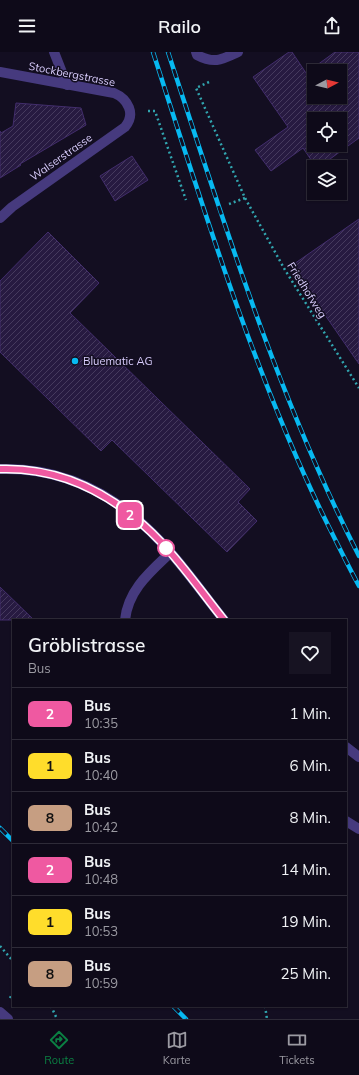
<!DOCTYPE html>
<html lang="de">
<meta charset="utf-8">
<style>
:root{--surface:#0e0a19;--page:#171322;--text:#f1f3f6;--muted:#9b9aa2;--line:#2e2b38;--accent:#0b8043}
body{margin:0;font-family:Mulish,sans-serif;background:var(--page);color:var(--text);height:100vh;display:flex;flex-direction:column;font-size:15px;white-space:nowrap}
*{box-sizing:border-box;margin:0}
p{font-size:13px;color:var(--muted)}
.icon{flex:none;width:22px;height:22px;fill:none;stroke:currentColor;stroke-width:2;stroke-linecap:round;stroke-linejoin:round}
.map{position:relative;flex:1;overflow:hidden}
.sheet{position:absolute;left:12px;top:567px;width:335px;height:388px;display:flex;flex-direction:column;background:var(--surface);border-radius:0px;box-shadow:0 1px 3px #0004,0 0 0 1px var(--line)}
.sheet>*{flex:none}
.badge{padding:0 8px;border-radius:6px;font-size:14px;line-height:26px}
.needle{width:26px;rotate:83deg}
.fabs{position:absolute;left:307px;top:12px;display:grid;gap:8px}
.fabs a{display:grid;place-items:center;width:40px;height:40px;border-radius:0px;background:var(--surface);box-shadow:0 1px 3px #0004,0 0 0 1px var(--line);font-size:20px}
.map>.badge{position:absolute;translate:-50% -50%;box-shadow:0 0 0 2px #fff}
.round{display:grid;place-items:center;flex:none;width:42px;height:42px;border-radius:0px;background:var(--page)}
.head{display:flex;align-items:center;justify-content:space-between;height:68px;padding:0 16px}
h1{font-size:19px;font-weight:600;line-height:30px}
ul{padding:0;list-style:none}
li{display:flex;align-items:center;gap:12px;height:52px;padding:0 16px;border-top:1px solid var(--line)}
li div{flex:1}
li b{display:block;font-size:15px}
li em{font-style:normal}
li .badge{min-width:44px;font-weight:700;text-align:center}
header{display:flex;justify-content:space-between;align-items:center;height:52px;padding:0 16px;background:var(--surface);font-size:18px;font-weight:600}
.menu{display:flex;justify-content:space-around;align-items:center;height:56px;border-top:1px solid var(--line);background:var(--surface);font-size:11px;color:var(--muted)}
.menu a{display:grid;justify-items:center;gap:2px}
.menu .selected{color:var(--accent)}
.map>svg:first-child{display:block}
.building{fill:url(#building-hatch);stroke:#422d6c;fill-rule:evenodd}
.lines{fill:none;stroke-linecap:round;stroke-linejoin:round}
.path{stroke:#31a5af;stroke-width:2.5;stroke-dasharray:2 3;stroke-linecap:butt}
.minor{stroke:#463a7e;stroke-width:10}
.rail-casing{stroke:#07b9f1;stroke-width:4.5}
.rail{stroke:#130e21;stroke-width:3;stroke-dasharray:9;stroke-linecap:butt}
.line-casing{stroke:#fff;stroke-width:9}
.line{stroke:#ef59a1;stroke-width:6}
.poi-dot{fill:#07b9f1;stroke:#130e21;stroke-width:1.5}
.stop-dot{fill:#fff;stroke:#ef59a1;stroke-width:2}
.labels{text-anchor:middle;stroke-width:3;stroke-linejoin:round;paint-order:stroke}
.street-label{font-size:11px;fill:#dacefe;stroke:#130e21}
.poi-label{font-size:11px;fill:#dacefe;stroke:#130e21;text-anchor:start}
</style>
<header><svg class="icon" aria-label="menu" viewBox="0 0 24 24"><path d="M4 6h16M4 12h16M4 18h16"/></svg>Railo<svg class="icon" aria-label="share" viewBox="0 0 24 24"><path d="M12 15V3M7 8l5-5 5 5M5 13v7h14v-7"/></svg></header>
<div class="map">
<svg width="359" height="967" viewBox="0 0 359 967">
<defs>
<pattern id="building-hatch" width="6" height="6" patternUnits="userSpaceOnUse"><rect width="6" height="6" fill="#271a41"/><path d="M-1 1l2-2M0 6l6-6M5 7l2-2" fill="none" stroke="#463a5e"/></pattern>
</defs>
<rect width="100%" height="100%" fill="#130e21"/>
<g class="building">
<path d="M289,0H292L306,21L335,0H359V86L319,115H316L303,96L271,119L255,98L288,75L253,25ZM314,19H340V45H314ZM314,67H340V93H314Z"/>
<polygon points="16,51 81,56 86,73 20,112 21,113 0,126 0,79 1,81 13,74"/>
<polygon points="132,104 148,128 115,149 100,124"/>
<polygon points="359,167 359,312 291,214"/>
<polygon points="48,180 99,231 70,261 250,437 238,450 257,469 227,500 112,388 101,399 0,300 0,229"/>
<polygon points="0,535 34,568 0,568"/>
</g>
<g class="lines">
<g class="path">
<polyline points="209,30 196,36 245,146 285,218 359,336"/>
<polyline points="148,59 155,59 186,148"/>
<polyline points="229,152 245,146"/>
<polyline points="0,894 13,909"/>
<polyline points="10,946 13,940"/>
<polyline points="51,954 57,967"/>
<polyline points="265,954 267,967"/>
</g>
<g class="minor">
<polyline points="54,0 67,33"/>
<path d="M196,0L197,3C214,12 221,8 238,0"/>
<path d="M0,20L114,41C128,47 136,62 125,75L12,155L0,166"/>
<path d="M0,417C64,415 118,444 161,490C184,514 203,542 224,568"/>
<path d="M125,568C128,538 150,520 170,501"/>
<polyline points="346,695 359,705"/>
<polyline points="346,769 359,777"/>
<polyline points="0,960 8,967"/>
</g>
<g class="rail-casing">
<g id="rail">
<path d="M153,0C203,155 251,313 322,461C334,485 346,510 359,534"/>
<path d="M168,0C224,171 277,343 359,504"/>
<polyline points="0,776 13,789"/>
<polyline points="173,954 186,967"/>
</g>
</g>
<use href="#rail" class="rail"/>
</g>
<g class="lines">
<g class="line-casing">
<path id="line" d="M0,417C64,415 118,445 161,490C184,514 203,542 224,568"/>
</g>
<use href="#line" class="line"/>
</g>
<circle class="poi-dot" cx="75" cy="309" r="4"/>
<circle class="stop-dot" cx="166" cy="496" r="8"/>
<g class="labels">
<g class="street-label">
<text transform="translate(72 22) rotate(11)" y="4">Stockbergstrasse</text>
<text transform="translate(61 105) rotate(-35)" y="4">Walserstrasse</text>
<text transform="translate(307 238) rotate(58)" y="4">Friedhofweg</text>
</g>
<g class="poi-label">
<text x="83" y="313">Bluematic AG</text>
</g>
</g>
</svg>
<div class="fabs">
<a><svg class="needle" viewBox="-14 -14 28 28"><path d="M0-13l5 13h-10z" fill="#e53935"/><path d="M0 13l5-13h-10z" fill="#9b9aa2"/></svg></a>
<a><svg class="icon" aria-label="locate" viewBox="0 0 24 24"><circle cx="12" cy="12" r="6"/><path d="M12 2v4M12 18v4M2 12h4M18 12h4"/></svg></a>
<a><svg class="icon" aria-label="layers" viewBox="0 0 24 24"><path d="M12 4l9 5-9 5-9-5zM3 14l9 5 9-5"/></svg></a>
</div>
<b class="badge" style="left:130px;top:463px;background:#ef59a1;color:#fff">2</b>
<section class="sheet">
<div class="head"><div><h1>Gröblistrasse</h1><p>Bus</p></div><a class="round"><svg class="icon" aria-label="heart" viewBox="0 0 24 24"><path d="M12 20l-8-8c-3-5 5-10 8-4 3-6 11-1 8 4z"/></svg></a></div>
<ul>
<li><span class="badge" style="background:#ef59a1;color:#fff">2</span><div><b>Bus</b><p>10:35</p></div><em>1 Min.</em></li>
<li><span class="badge" style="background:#ffdd2b;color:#111">1</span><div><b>Bus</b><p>10:40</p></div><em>6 Min.</em></li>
<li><span class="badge" style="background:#c69e82;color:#111">8</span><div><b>Bus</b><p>10:42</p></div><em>8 Min.</em></li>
<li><span class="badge" style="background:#ef59a1;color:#fff">2</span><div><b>Bus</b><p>10:48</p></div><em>14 Min.</em></li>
<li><span class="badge" style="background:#ffdd2b;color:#111">1</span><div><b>Bus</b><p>10:53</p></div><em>19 Min.</em></li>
<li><span class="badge" style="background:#c69e82;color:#111">8</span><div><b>Bus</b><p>10:59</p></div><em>25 Min.</em></li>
</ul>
</section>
</div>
<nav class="menu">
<a class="selected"><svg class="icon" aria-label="directions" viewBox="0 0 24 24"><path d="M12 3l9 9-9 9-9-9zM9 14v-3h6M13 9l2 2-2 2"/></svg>Route</a>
<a><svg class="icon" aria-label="map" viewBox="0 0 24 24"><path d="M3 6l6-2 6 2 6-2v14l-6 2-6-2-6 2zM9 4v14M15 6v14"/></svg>Karte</a>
<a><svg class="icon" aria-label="tickets" viewBox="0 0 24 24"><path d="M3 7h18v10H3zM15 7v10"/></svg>Tickets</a>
</nav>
